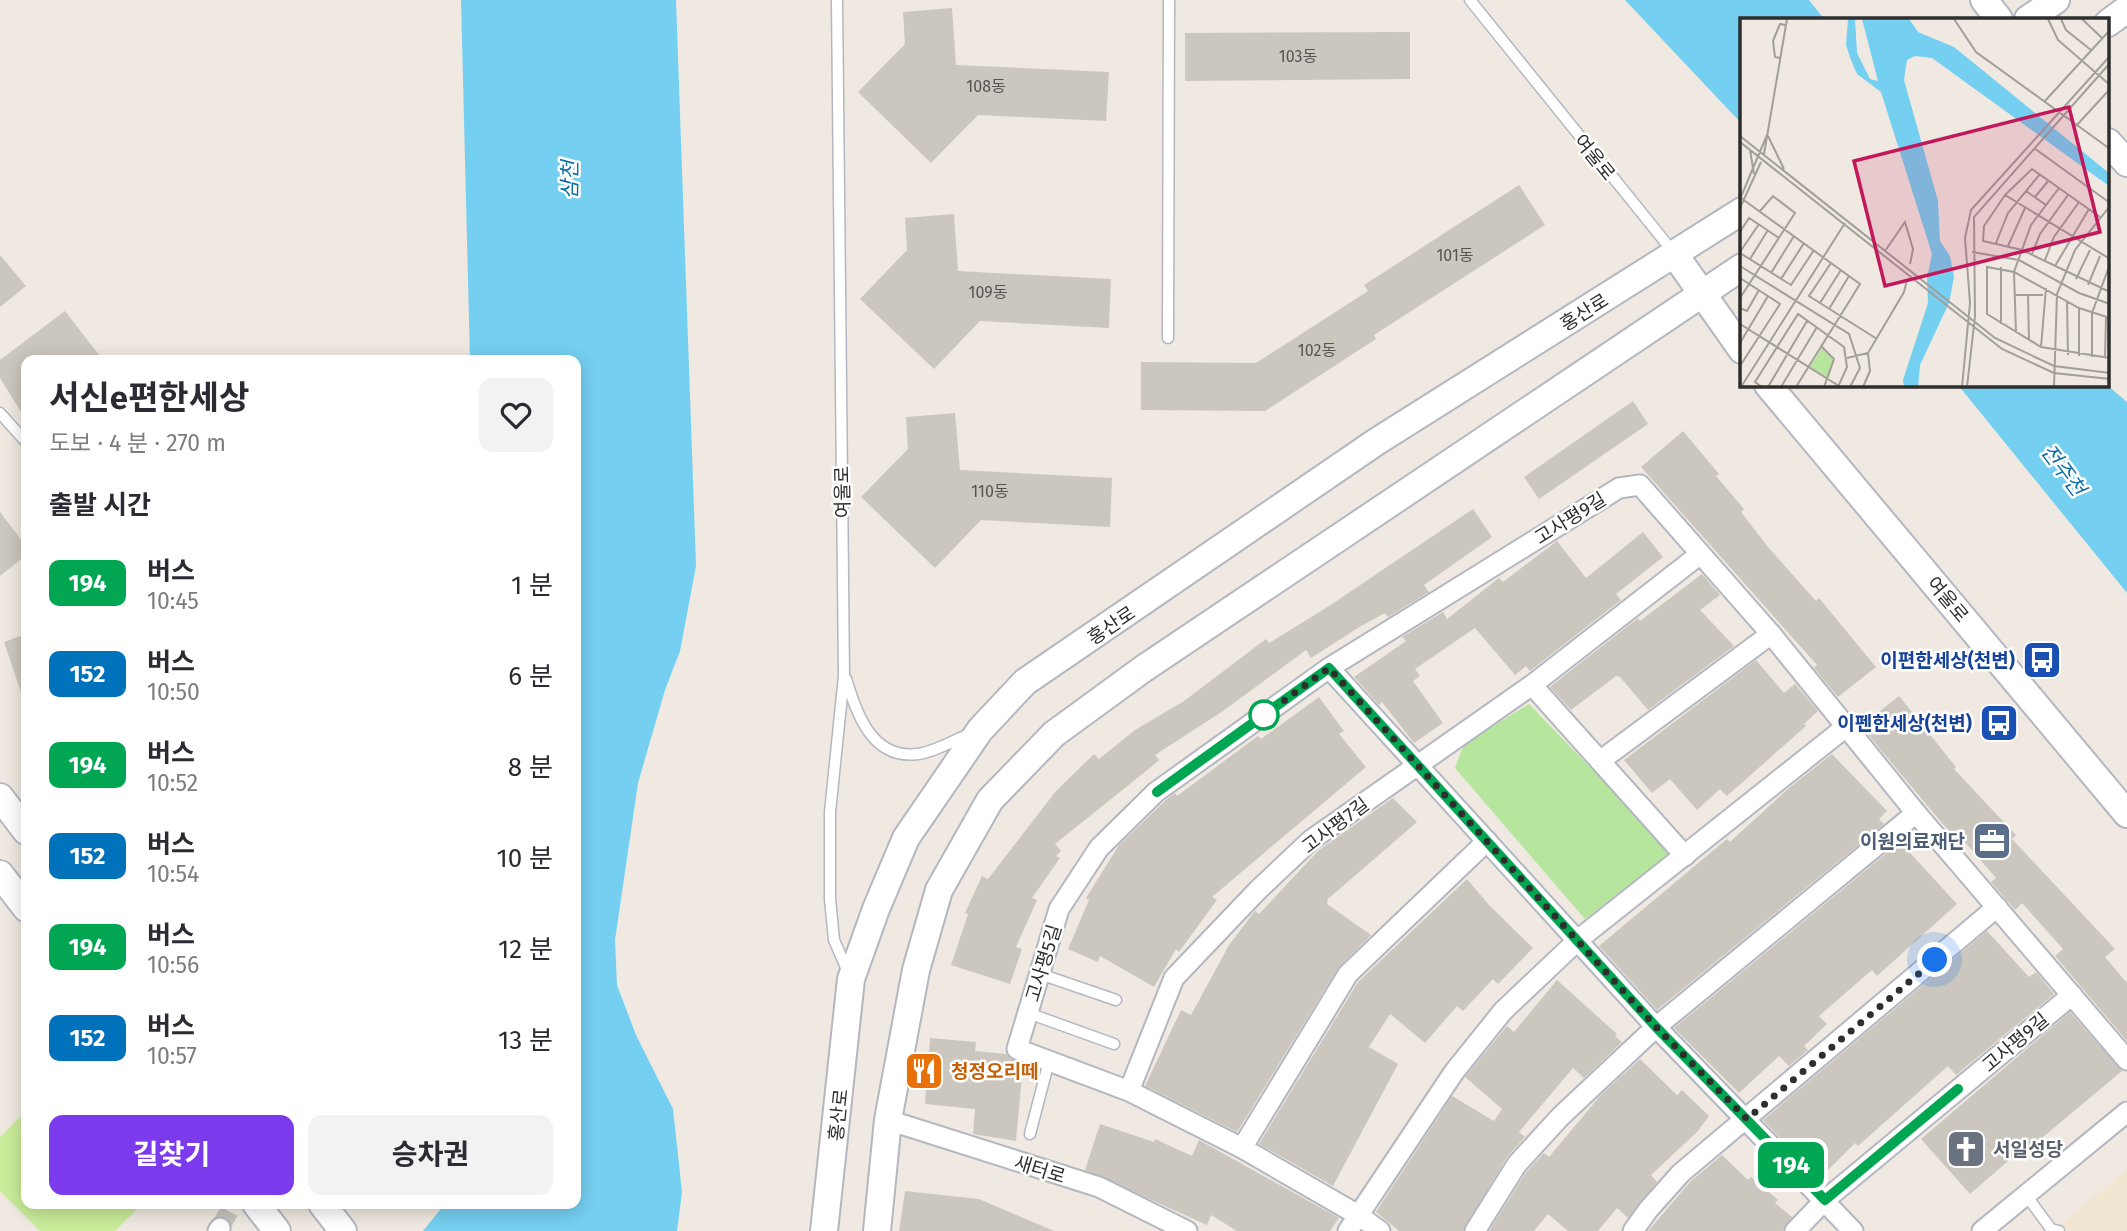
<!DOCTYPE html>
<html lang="ko">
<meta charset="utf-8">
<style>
:root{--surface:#fff;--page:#f2f2f3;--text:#2b2b33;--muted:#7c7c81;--accent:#7c3aed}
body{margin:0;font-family:"Fira Sans","Noto Sans KR",sans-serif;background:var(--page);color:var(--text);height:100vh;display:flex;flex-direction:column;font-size:26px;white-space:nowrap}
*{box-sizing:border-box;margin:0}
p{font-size:23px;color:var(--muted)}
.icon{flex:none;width:38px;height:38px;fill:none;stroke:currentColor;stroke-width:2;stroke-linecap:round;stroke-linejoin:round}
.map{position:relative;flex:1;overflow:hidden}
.panel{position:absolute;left:21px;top:355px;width:560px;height:854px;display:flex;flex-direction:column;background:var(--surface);border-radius:14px;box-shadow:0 4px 18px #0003}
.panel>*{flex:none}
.badge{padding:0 14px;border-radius:10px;font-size:24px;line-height:46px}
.you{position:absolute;width:35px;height:35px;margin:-18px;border:5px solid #fff;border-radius:50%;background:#1a73e8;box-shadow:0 0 0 10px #1a73e833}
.map>.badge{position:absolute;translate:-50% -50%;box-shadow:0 0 0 4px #fff}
h2{padding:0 28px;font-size:26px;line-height:63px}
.round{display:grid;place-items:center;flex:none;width:74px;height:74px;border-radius:14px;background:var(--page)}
.overview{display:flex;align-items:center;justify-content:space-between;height:119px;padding:0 28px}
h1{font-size:33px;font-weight:700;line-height:52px}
.button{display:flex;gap:14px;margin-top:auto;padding:14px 28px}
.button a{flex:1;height:80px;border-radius:14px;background:var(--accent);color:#fff;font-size:28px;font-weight:700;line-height:80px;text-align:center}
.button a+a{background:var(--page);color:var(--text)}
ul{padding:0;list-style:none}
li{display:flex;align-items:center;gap:21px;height:91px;padding:0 28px}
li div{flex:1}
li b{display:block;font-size:26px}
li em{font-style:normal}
li .badge{min-width:77px;font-weight:700;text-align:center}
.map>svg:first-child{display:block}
.education{fill:#f0e6d1}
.green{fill:#b6e59e}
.pitch{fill:#c9ec9a}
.water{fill:#75cff0}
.building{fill:#cbc7bf}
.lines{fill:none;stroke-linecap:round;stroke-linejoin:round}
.street-tunnel{stroke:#c8c4bd;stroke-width:19;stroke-dasharray:19 10;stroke-linecap:butt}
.lane-casing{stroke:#b4b7c1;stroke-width:13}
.street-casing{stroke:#b4b7c1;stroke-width:23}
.secondary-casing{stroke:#b4b7c1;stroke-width:30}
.lane{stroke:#fff;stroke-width:10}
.street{stroke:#fff;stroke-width:19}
.secondary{stroke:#fff;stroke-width:26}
.line-casing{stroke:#fff;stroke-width:16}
.line{stroke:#00a651;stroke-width:10}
.walk{stroke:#2e2e2e;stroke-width:7;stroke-dasharray:0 12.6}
.stop-dot{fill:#fff;stroke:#00a651;stroke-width:3.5}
.labels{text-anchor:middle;stroke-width:5;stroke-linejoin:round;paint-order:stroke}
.number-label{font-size:16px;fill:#555452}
.street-label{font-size:19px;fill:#2e2e2e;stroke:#fff}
.transit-label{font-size:19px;font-weight:bold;fill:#164399;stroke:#fff;text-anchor:end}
.service-label{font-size:19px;font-weight:bold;fill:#4e5e75;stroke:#fff;text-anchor:end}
.food-label{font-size:19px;font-weight:bold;fill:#c56008;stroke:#fff;text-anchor:start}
.worship-label{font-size:19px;font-weight:bold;fill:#5b616d;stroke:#fff;text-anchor:start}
.water-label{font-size:21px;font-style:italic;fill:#0d6fa3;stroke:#fff}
.inset-road{fill:none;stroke:#a29e99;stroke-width:2}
.view{fill:#c2185b;fill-opacity:0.15;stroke:#c2185b;stroke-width:3.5}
.inset-edge{fill:none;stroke:#2e2e2e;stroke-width:3.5}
</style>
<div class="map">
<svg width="2127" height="1231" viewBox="0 0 2127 1231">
<rect width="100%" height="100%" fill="#efe9e1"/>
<polygon class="education" points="2127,1169 2127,1231 2053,1231"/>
<polygon class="green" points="1529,704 1672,852 1585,919 1455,768 1464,744"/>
<polygon class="pitch" points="26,1111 26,1204 142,1204 115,1231 40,1231 0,1191 0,1137"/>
<g class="water">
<polygon points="461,0 676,0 696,566 680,651 665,690 638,783 615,940 617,985 636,1035 673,1109 682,1192 677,1231 423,1231 445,1204 576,1204 576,360 470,360"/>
<polygon points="1625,0 1809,0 1824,19 1742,19 1742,124"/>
<polygon points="1958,385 2107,385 2127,402 2127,593"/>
</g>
<g class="building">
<polygon points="952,8 956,65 1109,72 1106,121 978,115 931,163 858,92 905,44 903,12"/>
<polygon points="1410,32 1410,79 1185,81 1185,33"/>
<polygon points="1519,185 1545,225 1374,335 1376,339 1265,411 1141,410 1141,362 1256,363 1368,291 1364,285"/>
<polygon points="954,214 958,271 1111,279 1109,328 980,321 934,369 860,299 907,250 905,218"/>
<polygon points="0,255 26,286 0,307"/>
<polygon points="65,311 103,360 26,360 26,420 0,378 0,360"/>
<polygon points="1633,401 1648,424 1539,499 1524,477"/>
<polygon points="955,413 960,470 1112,478 1110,527 981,520 935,568 861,497 908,449 906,417"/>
<polygon points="1683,431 1719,474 1716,476 1744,509 1741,512 1768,547 1816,601 1819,598 1876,667 1838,697 1814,668 1817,665 1641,467"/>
<polygon points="1473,509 1492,537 1424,585 1429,592 1388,617 1385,613 1361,626 1311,658 1306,650 1223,711 1155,755 1159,760 1151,767 1055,844 1061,851 1056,856 1060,858 1032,898 1037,900 1016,947 1022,949 1010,984 951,965 968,914 965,913 982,876 988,879 1056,791 1094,754 1099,759 1135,730 1184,701 1266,639 1269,643 1329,606"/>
<polygon points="0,512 26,546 26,555 0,576"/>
<polygon points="1643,532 1663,557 1616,594 1621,600 1530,671 1526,666 1515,675 1475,628 1415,669 1420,676 1413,681 1443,723 1414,743 1382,702 1379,705 1354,677 1406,641 1402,637 1443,612 1447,619 1499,578 1503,582 1557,541 1586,578"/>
<polygon points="1702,574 1720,595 1700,610 1734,646 1648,710 1620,677 1616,676 1571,710 1550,687 1638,618 1640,621"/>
<polygon points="26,634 26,698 23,698 4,642"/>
<polygon points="1756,660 1784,693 1795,684 1818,711 1804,724 1806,726 1727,796 1720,789 1697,810 1670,779 1652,793 1624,760"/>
<polygon points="1899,696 1956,767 1954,769 2016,835 2012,839 2115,949 2105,957 2127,983 2127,1041 2055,956 2063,949 2022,903 2015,910 1991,882 1996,878 1957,833 1954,836 1941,822 1861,726"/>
<polygon points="1319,697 1344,731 1339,734 1366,767 1212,897 1217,900 1179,952 1176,949 1154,987 1100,956 1098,962 1068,949 1089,900 1086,898 1119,845 1166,800 1175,793 1177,796 1258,736 1261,739"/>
<polygon points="1832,754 1887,811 1879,819 1884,824 1657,1010 1599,946 1727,839 1730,842 1789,788"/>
<polygon points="1393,798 1417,822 1328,899 1327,904 1371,935 1338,968 1237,1132 1145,1086 1181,1010 1191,1015 1229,945 1255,911 1259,914 1319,850"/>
<polygon points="1900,842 1957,904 1877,976 1872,970 1819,1016 1827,1024 1804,1046 1808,1050 1789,1066 1779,1056 1739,1093 1674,1028"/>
<polygon points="1467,879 1490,906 1533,948 1498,984 1493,979 1463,1011 1457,1006 1425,1043 1390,1014 1369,1047 1398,1064 1333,1186 1259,1144 1358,982"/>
<polygon points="1987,931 2029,977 2036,972 2054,994 1956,1075 1948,1066 1858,1146 1855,1143 1819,1179 1763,1120"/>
<polygon points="1557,980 1617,1034 1615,1036 1622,1042 1584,1078 1573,1068 1519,1132 1525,1137 1507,1157 1463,1231 1399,1231 1376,1212 1452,1096 1494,1121 1502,1109 1465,1077 1507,1026 1514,1032"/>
<polygon points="2070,1012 2122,1071 2025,1152 2022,1149 1970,1194 1921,1139"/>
<polygon points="930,1038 976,1042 975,1051 1006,1054 1023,1064 1016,1141 973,1134 975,1109 925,1104"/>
<polygon points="1640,1059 1677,1095 1682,1090 1709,1116 1698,1131 1651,1175 1657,1182 1628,1218 1617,1208 1598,1231 1568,1231 1548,1214 1534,1231 1489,1231 1527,1171 1544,1153 1549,1157 1600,1096"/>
<polygon points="1100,1124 1154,1142 1155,1139 1192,1156 1199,1140 1339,1218 1330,1231 1237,1231 1211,1215 1207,1225 1085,1170"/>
<polygon points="1722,1155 1748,1180 1751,1177 1778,1200 1775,1203 1792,1217 1783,1231 1648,1231 1690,1182"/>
<polygon points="905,1191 979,1199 1054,1231 899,1231"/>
</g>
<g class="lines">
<polyline class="street-tunnel" points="220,1228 233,1204"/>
<g class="lane-casing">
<g id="lane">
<polyline points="837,0 844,676 830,812 830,899 834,940 848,972"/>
<polyline points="1470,0 1674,253"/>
<polyline points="1168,338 1169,0"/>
<polyline points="0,413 26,442"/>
<path d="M846,679C857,714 872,760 918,754C934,752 953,741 969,734"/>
<polyline points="1040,974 1116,1000"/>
<polyline points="1028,1013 1114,1044"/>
<polyline points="1030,1134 1049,1061"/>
<polyline points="2026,1195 2051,1229 2059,1231"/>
</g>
</g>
<g class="street-casing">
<g id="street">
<polyline points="1329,668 1619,488 1640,485 1771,634 1916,813 2127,1060"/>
<polyline points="1532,685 1685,856"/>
<polyline points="1600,761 1771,634"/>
<polyline points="1129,1091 1174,978 1258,890 1311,840 1532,685 1699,555"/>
<polyline points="888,1120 1099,1187 1187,1231"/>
<polyline points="1242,1148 1348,974 1487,841"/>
<polyline points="218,1231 220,1228"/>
<polyline points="1348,1231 1454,1072 1503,1011 1579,939 1847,726"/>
<polyline points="1380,1231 1358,1215 1242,1148 1129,1091 1017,1049 1059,909 1099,848 1156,792 1329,668 1656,1027 1853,1231"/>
<polyline points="1475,1231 1517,1164 1561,1116 1656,1027 1916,813"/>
<polyline points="1633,1231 1648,1210 1681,1173 1997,907"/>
<polyline points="1795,1231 1825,1200 2072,995"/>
<polyline points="1982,1231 2127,1112"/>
</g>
</g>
<g class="secondary-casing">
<g id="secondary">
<polyline points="1984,0 1999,19"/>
<polyline points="2028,19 2056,0"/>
<polyline points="2108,23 2127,9"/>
<polyline points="2108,142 2127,163"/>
<polyline points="1675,255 1742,350"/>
<polyline points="1768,385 2127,814"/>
<polyline points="0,797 26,831"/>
<polyline points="0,874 26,908"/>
<polyline points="256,1204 277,1231"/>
<polyline points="322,1204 343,1231"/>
<polyline points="824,1231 851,979 876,909 906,838 980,730 1025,682 1376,442 1742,211"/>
<polyline points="877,1231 888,1120 916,970 939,890 990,800 1054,734 1143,669 1742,267"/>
</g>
</g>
<use href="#lane" class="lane"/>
<use href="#street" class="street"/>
<use href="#secondary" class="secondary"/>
</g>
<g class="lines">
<g class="line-casing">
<polyline id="line" points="1157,792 1329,668 1656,1027 1825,1200 1958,1089"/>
</g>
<use href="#line" class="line"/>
<polyline class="walk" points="1264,715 1329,668 1656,1027 1747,1119 1935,960"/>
</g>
<defs>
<g id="bus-square" transform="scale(2.0125)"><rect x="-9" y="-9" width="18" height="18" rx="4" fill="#1a4fb4" stroke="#fff"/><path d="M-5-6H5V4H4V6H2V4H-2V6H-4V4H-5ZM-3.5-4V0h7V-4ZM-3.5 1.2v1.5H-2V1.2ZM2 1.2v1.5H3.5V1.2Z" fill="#fff"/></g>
<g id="office-square" transform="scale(2.0125)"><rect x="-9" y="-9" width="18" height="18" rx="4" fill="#5c6f8a" stroke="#fff"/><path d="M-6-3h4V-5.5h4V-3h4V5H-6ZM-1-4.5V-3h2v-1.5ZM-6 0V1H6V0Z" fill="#fff"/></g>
<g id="restaurant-square" transform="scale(2.0125)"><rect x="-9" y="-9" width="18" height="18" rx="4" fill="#e8710a" stroke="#fff"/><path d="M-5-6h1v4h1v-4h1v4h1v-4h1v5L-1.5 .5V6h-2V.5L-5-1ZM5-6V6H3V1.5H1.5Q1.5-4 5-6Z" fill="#fff"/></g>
<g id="church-square" transform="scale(2.0125)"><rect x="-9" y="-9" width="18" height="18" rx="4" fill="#6b7280" stroke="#fff"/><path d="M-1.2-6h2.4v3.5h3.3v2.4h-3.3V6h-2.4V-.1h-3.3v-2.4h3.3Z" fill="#fff"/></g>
</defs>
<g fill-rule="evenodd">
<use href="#bus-square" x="2042" y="660"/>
<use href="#bus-square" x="1999" y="723"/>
<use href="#office-square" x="1992" y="841"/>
<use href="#restaurant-square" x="924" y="1071"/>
<use href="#church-square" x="1966" y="1149"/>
</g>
<circle class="stop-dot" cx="1264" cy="715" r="14"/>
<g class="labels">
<g class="number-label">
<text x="1298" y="62">103동</text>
<text x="986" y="92">108동</text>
<text x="1455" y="261">101동</text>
<text x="988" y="298">109동</text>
<text x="1317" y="356">102동</text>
<text x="990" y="497">110동</text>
</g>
<g class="street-label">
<text transform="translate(1595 157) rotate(51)" y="7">여울로</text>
<text transform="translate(1584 312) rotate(-32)" y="7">홍산로</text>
<text transform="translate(842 492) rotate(-91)" y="7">여울로</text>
<text transform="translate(1570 518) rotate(-32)" y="7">고사평9길</text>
<text transform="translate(1948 599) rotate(50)" y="7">여울로</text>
<text transform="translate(1111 625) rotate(-34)" y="7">홍산로</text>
<text transform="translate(1335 825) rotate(-37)" y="7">고사평7길</text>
<text transform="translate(1043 963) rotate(-73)" y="7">고사평5길</text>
<text transform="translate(2015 1042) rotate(-40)" y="7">고사평9길</text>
<text transform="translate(838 1115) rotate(-84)" y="7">홍산로</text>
<text transform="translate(1040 1169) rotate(17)" y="7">새터로</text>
</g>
<g class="transit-label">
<text x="2015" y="667">이편한세상(천변)</text>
<text x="1972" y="730">이펜한세상(천변)</text>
</g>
<g class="service-label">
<text x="1965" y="848">이원의료재단</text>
</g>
<g class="food-label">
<text x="951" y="1078">청정오리떼</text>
</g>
<g class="worship-label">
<text x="1993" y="1156">서일성당</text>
</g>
<g class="water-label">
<text transform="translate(570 180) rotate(-89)" y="7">삼천</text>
<text transform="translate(2063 470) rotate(53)" y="7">전주천</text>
</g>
</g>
<g transform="translate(1740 18)">
<rect width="369" height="369" fill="#efe9e1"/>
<path d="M82,330L94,342L89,360L70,349Z" fill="#b6e59e"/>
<path d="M108,1H115L117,35L130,61L138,63L122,1H169L178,14L214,29L369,155V168L192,40L175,38L167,42L164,62L198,183L200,223L210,238L214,259L209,285L180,347L178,369H164L163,362L188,285L187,260L192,236L141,74L117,56L111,42L106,27Z" fill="#75cff0"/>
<path class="inset-road" d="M214,1L236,34L370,131M308,1L318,22L370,67M321,1L326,12L351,32M342,1L362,20M40,40L35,39L33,23L40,6L45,7M304,84L370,12M336,108L370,71M0,118L255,320L314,348L370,355M28,118L44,151M0,124L262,331L314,355L370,361M294,130L370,185M10,132L14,156M24,136L47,1M286,173L306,187M265,177L292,151L360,199M295,179L309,162M1,180L120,266L56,369M0,181L27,117M0,190L21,144M0,214L9,200L39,220M256,225L268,195L300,156M268,228L285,190M145,233L165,204L173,231L170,246M0,234L19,206M232,234L279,242L339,275L370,286M0,235L51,267L74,232M292,236L300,216L328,177M10,241L28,212M370,241L265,177L244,208L243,223L282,232L370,274M305,242L314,219L339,184M91,245L69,278L137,321M0,248L109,316L120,350L110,369M315,248L349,191M261,249V306M31,255L54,218M0,260L40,286L0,348M41,261L64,225M336,261L350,232M348,267L360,238M275,277H303M288,277L289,323M0,280L55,195L33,178L20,193M327,283L328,337M80,285L101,252M0,290L7,293L19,272M89,291L109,258M370,300L339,290L274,254L247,249V296L301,329L370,340M0,306L99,368M276,315L274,254L291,207L319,170M0,325L28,278M81,328L94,341L84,369M301,329L306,270M339,338V290M352,339V295L370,246M107,340L128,335L164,274L167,262M365,340L366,299M1,369L105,205M22,369L15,364L58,296L104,329L107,349L98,369M28,369L67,303M41,369L77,309M123,369L130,353L128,335M222,369L230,285L225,220L231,192L370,38M227,369L235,298L234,199L370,45M314,369L317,276L335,232L370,188"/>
<path class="view" d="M329,89L360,214L145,268L114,143Z"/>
<rect width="369" height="369" class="inset-edge"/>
</g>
</svg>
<div class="you" style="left:1935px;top:960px"></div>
<b class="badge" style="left:1791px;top:1165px;background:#00a651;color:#fff">194</b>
<section class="panel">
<div class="overview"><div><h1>서신e편한세상</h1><p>도보 · 4 분 · 270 m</p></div><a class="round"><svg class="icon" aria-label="heart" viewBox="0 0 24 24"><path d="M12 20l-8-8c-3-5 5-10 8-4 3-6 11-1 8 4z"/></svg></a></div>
<h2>출발 시간</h2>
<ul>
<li><span class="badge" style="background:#00a651;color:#fff">194</span><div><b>버스</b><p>10:45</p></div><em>1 분</em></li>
<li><span class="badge" style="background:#0072bc;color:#fff">152</span><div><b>버스</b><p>10:50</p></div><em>6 분</em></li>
<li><span class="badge" style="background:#00a651;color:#fff">194</span><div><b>버스</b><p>10:52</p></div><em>8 분</em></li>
<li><span class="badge" style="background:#0072bc;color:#fff">152</span><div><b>버스</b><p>10:54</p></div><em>10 분</em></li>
<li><span class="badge" style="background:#00a651;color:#fff">194</span><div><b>버스</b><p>10:56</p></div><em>12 분</em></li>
<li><span class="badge" style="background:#0072bc;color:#fff">152</span><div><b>버스</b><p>10:57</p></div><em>13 분</em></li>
</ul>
<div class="button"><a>길찾기</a><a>승차권</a></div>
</section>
</div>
